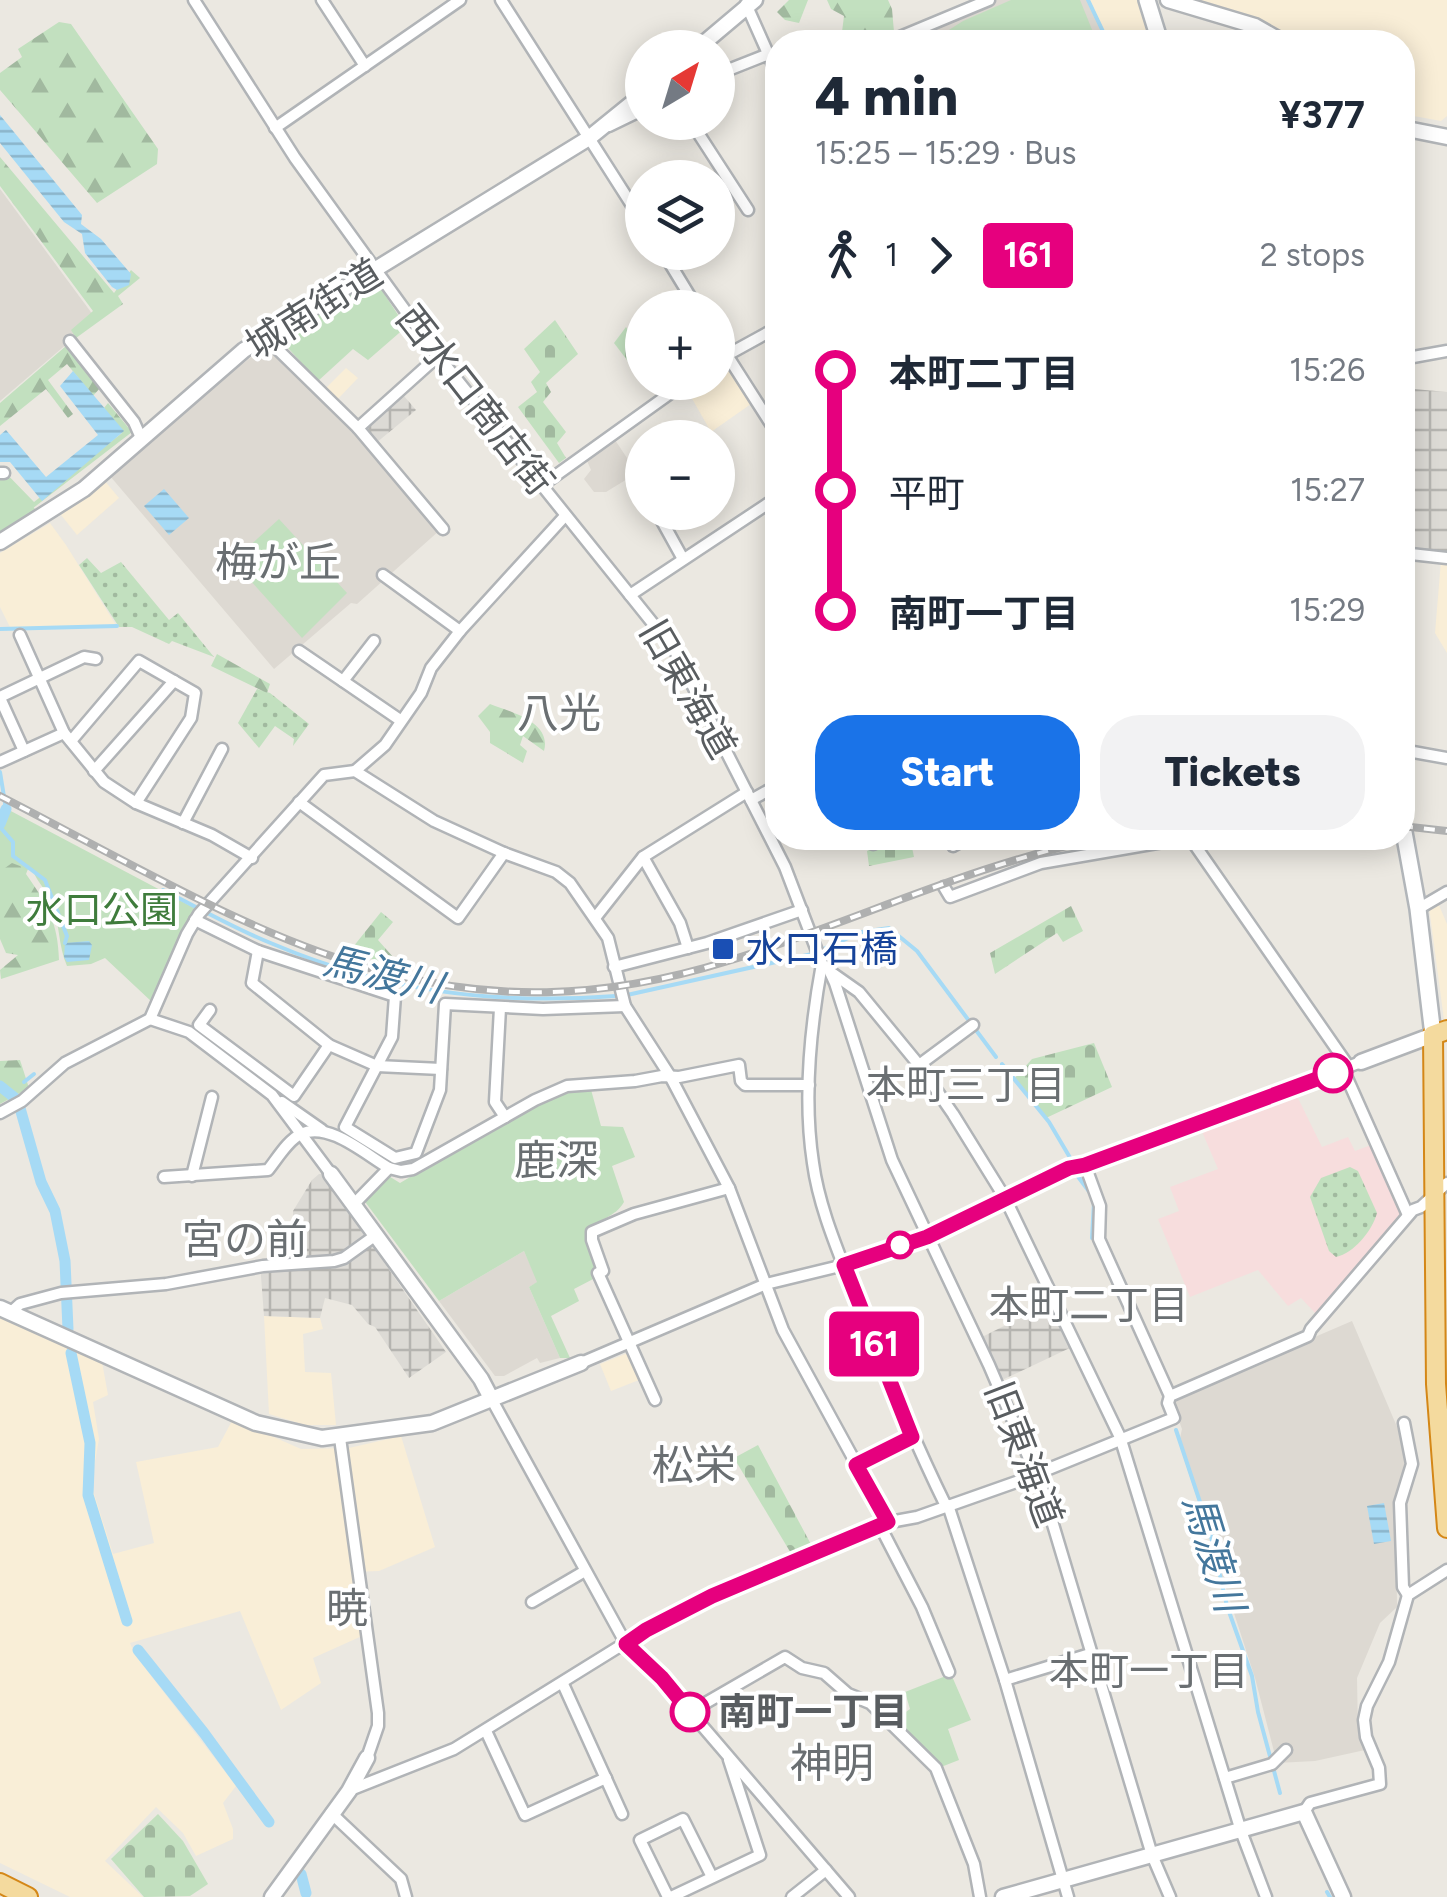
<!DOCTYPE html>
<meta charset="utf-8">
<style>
:root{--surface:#fff;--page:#f2f2f3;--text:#1f2937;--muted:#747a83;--accent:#1a73e8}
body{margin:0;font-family:Figtree,"Noto Sans JP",sans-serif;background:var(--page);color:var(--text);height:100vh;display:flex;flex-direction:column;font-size:38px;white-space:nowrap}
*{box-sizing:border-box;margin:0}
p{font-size:32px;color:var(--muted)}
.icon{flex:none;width:55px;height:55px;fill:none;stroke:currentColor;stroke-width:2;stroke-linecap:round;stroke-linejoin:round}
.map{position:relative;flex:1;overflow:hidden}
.panel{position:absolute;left:765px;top:30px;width:650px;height:820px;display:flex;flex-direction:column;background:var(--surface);border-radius:40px;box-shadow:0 5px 25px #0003}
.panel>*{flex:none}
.badge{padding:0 20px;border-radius:8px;font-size:35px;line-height:65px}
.needle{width:65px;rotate:38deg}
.buttons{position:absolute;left:625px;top:30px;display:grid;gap:20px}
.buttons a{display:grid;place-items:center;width:110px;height:110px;border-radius:50%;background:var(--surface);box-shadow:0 5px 25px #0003;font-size:50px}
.map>.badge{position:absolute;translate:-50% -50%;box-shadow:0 0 0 5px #fff}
.legs{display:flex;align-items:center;gap:15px;height:110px;padding:0 50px;font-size:32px}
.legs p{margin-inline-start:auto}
.head{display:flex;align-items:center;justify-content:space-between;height:170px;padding:0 50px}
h1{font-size:55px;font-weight:800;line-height:75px}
.primary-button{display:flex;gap:20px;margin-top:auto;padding:20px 50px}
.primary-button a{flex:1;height:115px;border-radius:40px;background:var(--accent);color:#fff;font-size:40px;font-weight:800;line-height:115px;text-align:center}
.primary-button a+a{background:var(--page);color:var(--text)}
ul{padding:0 50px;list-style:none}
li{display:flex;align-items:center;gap:35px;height:120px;font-size:38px}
li i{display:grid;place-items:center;width:15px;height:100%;margin:0 12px;background:currentColor}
li i::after{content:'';width:25px;height:25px;margin:-12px;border:8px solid;border-radius:50%;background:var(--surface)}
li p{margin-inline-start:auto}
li:first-child i{background:linear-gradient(#0000 50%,currentColor 0)}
li:last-child i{background:linear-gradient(currentColor 50%,#0000 0)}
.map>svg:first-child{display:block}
.commercial{fill:#f9eed7}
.industrial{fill:url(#industrial-grid)}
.education{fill:#ddd9d2}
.medical{fill:#f7dddd}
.grass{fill:url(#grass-dots)}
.forest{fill:url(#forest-firs)}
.cemetery{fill:url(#cemetery-stones)}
.park{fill:#c2e0bf}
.water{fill:url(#water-rules)}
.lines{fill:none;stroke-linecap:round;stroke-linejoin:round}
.stream{stroke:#a6daf5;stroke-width:4}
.canal{stroke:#a6daf5;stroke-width:11}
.minor-casing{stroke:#b1b4b7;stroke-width:15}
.tertiary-casing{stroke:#b1b4b7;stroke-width:19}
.secondary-casing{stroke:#b2b6ba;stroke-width:20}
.trunk-casing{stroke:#d48717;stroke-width:22}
.minor{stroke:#fff;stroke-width:10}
.tertiary{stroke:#fff;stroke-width:14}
.secondary{stroke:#fff;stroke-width:15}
.trunk{stroke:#f4da9e;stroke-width:18}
.rail-casing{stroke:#afb0b0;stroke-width:8}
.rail{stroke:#fff;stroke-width:4;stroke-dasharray:11;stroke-linecap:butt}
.line-1-casing{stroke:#fff;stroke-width:22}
.line-1{stroke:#e6007e;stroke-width:15}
.transit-dot{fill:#1a4fb4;stroke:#fff;stroke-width:4}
.stop-1-dot{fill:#fff;stroke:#e6007e;stroke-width:5}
.labels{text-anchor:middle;stroke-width:8;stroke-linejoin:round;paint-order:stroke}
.street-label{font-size:38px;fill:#595d60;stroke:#fff}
.park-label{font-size:38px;fill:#3f7c3c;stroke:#fff}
.transit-label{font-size:38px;fill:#164399;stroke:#fff;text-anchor:start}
.stop-label{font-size:38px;font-weight:bold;fill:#595d60;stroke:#fff;text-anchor:start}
.water-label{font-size:40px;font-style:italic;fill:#44779c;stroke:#fff}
.neighbourhood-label{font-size:40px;fill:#6a6f72;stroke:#fff}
.quarter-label{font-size:42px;fill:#6a6f72;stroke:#fff}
</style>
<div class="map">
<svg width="1447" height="1897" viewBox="0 0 1447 1897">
<defs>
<pattern id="industrial-grid" width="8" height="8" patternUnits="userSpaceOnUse" patternTransform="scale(2.5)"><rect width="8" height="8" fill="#dcdad5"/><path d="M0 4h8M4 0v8" fill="none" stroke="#b5b4b0"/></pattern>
<pattern id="grass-dots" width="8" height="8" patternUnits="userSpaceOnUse" patternTransform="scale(2.5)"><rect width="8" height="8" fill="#c2e0bf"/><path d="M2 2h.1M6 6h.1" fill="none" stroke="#a1b99f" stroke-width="1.8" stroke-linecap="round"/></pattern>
<pattern id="forest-firs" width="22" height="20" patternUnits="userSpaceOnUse" patternTransform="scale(2.5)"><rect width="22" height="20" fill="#c2e0bf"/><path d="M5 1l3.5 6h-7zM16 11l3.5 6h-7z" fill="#a1b99f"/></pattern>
<pattern id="cemetery-stones" width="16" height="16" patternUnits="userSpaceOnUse" patternTransform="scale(2.5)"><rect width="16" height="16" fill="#c2e0bf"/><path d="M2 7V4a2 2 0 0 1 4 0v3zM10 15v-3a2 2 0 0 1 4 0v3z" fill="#a1b99f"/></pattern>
<pattern id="water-rules" width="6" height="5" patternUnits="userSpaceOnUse" patternTransform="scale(2.5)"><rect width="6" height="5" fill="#a6daf5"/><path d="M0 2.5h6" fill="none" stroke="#8ab4ca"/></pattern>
</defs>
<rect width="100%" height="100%" fill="#ebe8e1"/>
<g class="commercial">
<polygon points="1089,0 1139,0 1153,42 1109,42"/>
<polygon points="1190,0 1447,0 1447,116 1441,121 1403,114 1402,42 1291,42 1266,24"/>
<polygon points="725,363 751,404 711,432 686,388 694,383 718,382 718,367"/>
<polygon points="346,368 358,378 336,401 324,390"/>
<polygon points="104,480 119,498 77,535 61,515"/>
<polygon points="50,523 66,545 116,625 11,629 0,607 0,553"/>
<polygon points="1441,561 1447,562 1447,653 1435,633"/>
<polygon points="1438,903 1447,924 1447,1021 1444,1020 1429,907"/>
<polygon points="0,1315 102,1362 108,1395 93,1402 99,1439 91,1484 113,1554 154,1543 136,1462 218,1447 233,1419 301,1449 349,1448 401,1436 435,1547 379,1571 352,1572 362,1636 313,1658 321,1683 281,1710 240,1611 130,1643 135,1655 236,1786 223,1803 233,1829 233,1839 196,1856 183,1833 156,1807 105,1861 143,1897 70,1897 0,1863"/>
<polygon points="264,1316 320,1318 323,1329 303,1334 305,1372 331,1373 336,1425 305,1425 269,1414"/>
<polygon points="628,1353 639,1380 611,1391 600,1364"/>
</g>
<g class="industrial">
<polygon points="1403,388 1447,392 1447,552 1403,547"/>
<polygon points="404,396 416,410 376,443 364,430"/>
<polygon points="319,1174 323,1174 446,1352 409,1378 375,1327 368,1324 352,1305 325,1298 320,1318 264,1316 260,1263 286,1260 286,1236 293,1226 293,1211 312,1180"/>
<polygon points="1050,1303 1074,1346 1002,1380 998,1379 980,1338"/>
</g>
<g class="education">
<polygon points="997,0 1088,0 1107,42 898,42"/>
<polygon points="0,189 96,319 0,401"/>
<polygon points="267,345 356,433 440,530 357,604 351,603 274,669 110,476 210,389"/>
<polygon points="613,437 637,473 606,492 594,492 584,479 591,470 585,456"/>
<polygon points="524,1251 538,1282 529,1287 560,1358 540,1363 537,1358 504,1376 495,1376 439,1301"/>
<polygon points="1352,1321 1409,1455 1396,1498 1397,1607 1380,1623 1357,1678 1358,1732 1365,1750 1315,1761 1277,1763 1255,1678 1179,1443 1182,1429 1173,1405 1178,1396"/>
</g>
<polygon class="medical" points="1295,1092 1322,1147 1348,1137 1355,1151 1371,1145 1404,1217 1317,1315 1301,1298 1288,1306 1258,1270 1190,1297 1158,1219 1179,1211 1170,1187 1218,1169 1200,1127"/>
<g class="grass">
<polygon points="87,558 101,573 121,562 169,620 178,613 214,657 172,641 169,644 132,627 119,627 79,565"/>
<polygon points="257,689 270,693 309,724 293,746 294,739 275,726 259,748 238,723"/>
<path d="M1350,1167L1358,1171L1377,1213C1372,1231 1354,1253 1336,1257L1329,1251L1310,1197L1321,1178Z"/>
</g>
<g class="forest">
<polygon points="789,0 808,0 799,23 785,20 777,12"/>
<polygon points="827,0 888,0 892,9 894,32 868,42 830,42 841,40 844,16 831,9"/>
<polygon points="59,22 71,24 158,149 157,164 97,203 0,90 0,73 22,57 18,49"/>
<polygon points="0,157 114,293 131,270 140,278 118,296 123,304 76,338 71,330 93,311 0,186"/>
<polygon points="66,346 100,388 93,396 67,364 48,380 73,414 68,418 46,389 0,426 0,403"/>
<polygon points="108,403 132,432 28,512 0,483 0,467 34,502 122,433 104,408"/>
<polygon points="217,654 270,684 267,693 211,666"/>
<path d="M490,704C511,712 552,722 544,751L523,736L520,745L527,751L523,763L490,743V732L478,716Z"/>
<path d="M5,820L30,864L26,874C47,904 58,922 59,960L1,979L0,970L18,955L6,953L0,939V822Z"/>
<polygon points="20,1060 29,1088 0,1104 0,1061"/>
</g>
<g class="cemetery">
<polygon points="555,320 578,354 546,383 551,392 543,402 566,432 557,443 566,458 559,463 518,407 537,392 531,382 540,372 524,349"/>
<polygon points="626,327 642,351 630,364 614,343"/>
<polygon points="892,838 910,838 914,857 869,866 867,851"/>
<polygon points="1071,906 1083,931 1063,942 1057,933 995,974 990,953"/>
<polygon points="381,912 393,922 378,940 393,957 387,964 349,952"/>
<polygon points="1094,1043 1112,1087 1046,1118 1013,1080 1032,1059"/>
<polygon points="758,1445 814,1550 795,1560 734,1458"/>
<polygon points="158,1814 183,1841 208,1884 190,1896 144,1897 111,1859"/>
</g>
<g class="park">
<polygon points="1011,0 1080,0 1097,42 930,42 963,21"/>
<polygon points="365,283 373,294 381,289 406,327 368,360 353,349 318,381 279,338"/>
<polygon points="0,473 37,511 0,532"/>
<polygon points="279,519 347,593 302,638 233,561"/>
<path d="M7,809L200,911L152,1002L105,958L91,964L67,966C58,946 60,922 51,900C46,890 38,883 33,871L12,863L5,868L0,879V822Z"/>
<path d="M590,1086L601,1126L623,1127L635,1157L612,1166L624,1202C615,1218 599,1217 586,1235L598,1265L593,1270L597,1277L574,1289L579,1301L551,1316L570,1358H560L529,1287L537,1282L524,1251L439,1301L363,1199L387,1175L400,1183L544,1098Z"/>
<polygon points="951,1674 971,1720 948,1729 959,1760 941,1767 892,1722 910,1709 905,1692"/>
</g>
<g class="water">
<polygon points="0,115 82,215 81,224 101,239 131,274 129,285 117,290 112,287 85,253 82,234 64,222 0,143"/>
<polygon points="73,371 124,431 42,501 10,462 0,462 0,435 6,430 46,477 98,435 60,386"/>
<polygon points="164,489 189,518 169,535 144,506"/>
<polygon points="89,941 92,945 89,960 67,962 64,957 65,943"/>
<polygon points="1384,1503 1391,1541 1374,1544 1367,1506"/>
</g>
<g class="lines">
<g class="stream">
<polyline points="1088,0 1108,42"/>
<polyline points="0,629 117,626"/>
<polyline points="0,772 6,809"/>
<polyline points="0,827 13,842 13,856 45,880 67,936 65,943"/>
<path d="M163,890C199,908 235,929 273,944C386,992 495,1005 616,996"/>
<polyline points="627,995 812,954 862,932 889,928 917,951 996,1057"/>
<polyline points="1002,1064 1049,1122 1072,1161"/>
<polyline points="24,1082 34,1074"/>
<polyline points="7,1091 9,1090"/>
<polyline points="1076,1174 1091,1194"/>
<polyline points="1092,1238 1094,1202"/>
<polyline points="1176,1430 1210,1532 1227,1606 1252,1676 1258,1712 1280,1793"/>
<polyline points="1327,1892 1330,1897"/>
</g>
<g class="canal">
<polyline points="0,824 6,809"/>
<polyline points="0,1086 15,1098 20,1108 41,1182 55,1211 65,1261 68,1329"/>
<polyline points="71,1353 90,1443 88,1495 127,1621"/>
<polyline points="138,1650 204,1733 269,1822"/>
<polyline points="301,1874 306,1893"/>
</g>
<g class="minor-casing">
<g id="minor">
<polyline points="194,0 295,158 438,356 675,651 785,867 822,964 829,970 835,983 892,1160 989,1365 1043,1491 1152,1855 1170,1897"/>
<polyline points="322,0 365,66"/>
<polyline points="501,0 642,221"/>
<polyline points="746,4 778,76"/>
<polyline points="888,42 989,0"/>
<polyline points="718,74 766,55"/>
<polyline points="691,122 748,210"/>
<polyline points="609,126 642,110"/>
<polyline points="275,128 460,0"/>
<polyline points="663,252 697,308"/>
<polyline points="265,337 358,428 443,529"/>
<polyline points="70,341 134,422 142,440"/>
<polyline points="718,341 778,435"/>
<polyline points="1402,359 1447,351"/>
<polyline points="718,360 778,327"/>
<polyline points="358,428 438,356"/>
<polyline points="0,473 4,473"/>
<polyline points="541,486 686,382"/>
<polyline points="657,512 683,559"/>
<polyline points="1402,553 1447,558"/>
<polyline points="383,575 460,631"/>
<polyline points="630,595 778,497"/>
<polyline points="20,635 64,733 104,782 136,803 212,835 252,858"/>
<polyline points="299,651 400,720"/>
<polyline points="343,681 374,641"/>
<polyline points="0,697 84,657 96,659"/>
<polyline points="0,698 24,751"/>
<polyline points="71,741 139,661 195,693 191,718 136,803"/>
<polyline points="1402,750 1447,758"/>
<polyline points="0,762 64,733"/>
<polyline points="94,771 174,681"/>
<polyline points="355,771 385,745 421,693 431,668 460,631 565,516"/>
<polyline points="751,800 778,785"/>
<polyline points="299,802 458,918 504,853"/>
<polyline points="183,823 222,749"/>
<polyline points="870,838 873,844 885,838"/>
<polyline points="949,838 953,846 968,838"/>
<polyline points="1190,838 1349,1067"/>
<polyline points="643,857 680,923 688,948"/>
<polyline points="944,887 950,897 1041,863 1186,838"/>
<polyline points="1418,909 1447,892"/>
<polyline points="595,918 643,857 747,792"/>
<polyline points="195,920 258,951 395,996 392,1037 345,1127 395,1158 416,1153 440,1090 445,1004 543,1009 625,1006"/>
<polyline points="258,951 252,983 329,1045 377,1066 441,1069"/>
<path d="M822,964C810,1029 803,1098 813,1163C819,1208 839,1253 855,1295C883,1366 912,1437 946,1506"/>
<polyline points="614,967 707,943 802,910"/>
<polyline points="832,973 859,992 919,1065 953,1114 1005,1198 1120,1437 1241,1831 1266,1897"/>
<polyline points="500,1008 495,1102 505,1117"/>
<polyline points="210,1010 199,1025 294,1096 329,1045"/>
<polyline points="150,1019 189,1032 272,1095 331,1174"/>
<polyline points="919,1065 973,1025"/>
<polyline points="1343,1069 1408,1215"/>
<polyline points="282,1102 322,1130"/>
<polyline points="0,1113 22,1101 65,1063 150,1019 187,934 199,914 324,775 355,771 434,821 504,853 556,872 570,883 608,938 625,1006 670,1076 729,1188 783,1330 888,1522"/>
<polyline points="1085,1165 1100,1206 1099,1239 1170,1396"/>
<polyline points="192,1176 212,1097"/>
<path d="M164,1177L268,1170C277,1159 288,1140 301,1134C329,1121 366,1155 389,1168L401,1171L413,1169L535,1100L567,1086L635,1081L662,1076L679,1077L739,1065L741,1081L745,1085H809"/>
<polyline points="353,1205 389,1168"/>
<polyline points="10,1313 20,1304 61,1293 166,1284 263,1266 334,1261 344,1258 376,1235"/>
<polyline points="581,1363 766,1284 844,1265 927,1237 1069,1168 1085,1165 1361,1062"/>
<polyline points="492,1400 626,1644 662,1679 849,1897"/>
<polyline points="655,1400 598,1273 603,1271 592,1240 592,1232 634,1214 729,1188"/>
<polyline points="1404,1423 1412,1464 1400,1503 1403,1587 1408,1595"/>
<polyline points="340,1438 378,1713 378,1726 367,1758"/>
<polyline points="856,1465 912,1437"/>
<polyline points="948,1505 1005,1680 1068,1897"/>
<polyline points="879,1524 922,1607 949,1672"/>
<polyline points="532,1602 585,1571"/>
<polyline points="1005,1680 1090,1654"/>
<polyline points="563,1684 622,1814"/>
<polyline points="690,1712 785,1657 802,1668 824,1673 848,1694 870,1703 936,1768 974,1864 980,1897"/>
<polyline points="486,1731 525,1815 606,1778"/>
<polyline points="1225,1778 1272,1764 1286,1750"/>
<polyline points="350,1790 454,1749 646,1630 712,1596 793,1565 879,1524 917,1517 1019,1481 1174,1418 1168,1403 1170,1396 1308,1336 1311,1329 1413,1210 1421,1207 1447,1183"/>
<polyline points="1304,1812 1310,1803 1380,1784 1379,1768 1366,1737 1364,1720 1367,1706 1389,1662 1408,1595 1447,1570"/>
<polyline points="331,1813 401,1879 406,1897"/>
<polyline points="668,1897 640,1840 683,1819 712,1877"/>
<polyline points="671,1897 760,1855 729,1760"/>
<polyline points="792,1897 826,1870"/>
</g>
</g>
<g class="tertiary-casing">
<g id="tertiary">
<polyline points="1168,0 1255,26 1283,42"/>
<polyline points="698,48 755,0"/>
<polyline points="1402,128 1447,137"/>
<polyline points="0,542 84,489 244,350 589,138 642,95"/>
<polyline points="1361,1062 1433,1035"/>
<polyline points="331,1174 481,1379 492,1400"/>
<polyline points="0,1308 256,1423 322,1438 432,1423 581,1363"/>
<polyline points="272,1897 349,1791 367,1758"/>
<polyline points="1003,1897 1304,1812 1343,1897"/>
</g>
</g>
<g class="secondary-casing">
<g id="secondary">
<polyline points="1147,0 1160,42"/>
<polyline points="1402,821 1418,909 1433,1035"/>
</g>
</g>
<g class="trunk-casing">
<g id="trunk">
<polyline points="1447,1030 1433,1035 1436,1384 1447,1528"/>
<polyline points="0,1883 28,1897"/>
</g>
</g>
<use href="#minor" class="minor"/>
<use href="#tertiary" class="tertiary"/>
<use href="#secondary" class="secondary"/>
<use href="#trunk" class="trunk"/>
<g class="rail-casing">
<g id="rail">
<path d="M0,796C251,925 433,1053 728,961C854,922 972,864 1102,838"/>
<polyline points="1402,826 1447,831"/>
</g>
</g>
<use href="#rail" class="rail"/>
</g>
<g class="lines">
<g class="line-1-casing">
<polyline id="line-1" points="690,1712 662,1678 626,1644 646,1630 712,1596 888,1522 856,1465 912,1437 844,1265 927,1237 1069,1168 1085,1165 1333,1073"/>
</g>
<use href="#line-1" class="line-1"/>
</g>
<rect class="transit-dot" x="711" y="937" width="24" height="24" rx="5"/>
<g class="stop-1-dot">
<circle cx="1333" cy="1073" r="18"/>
<circle cx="900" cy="1245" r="12"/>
<circle cx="690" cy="1712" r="18"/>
</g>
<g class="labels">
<g class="street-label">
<text transform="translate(314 309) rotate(-32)" y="13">城南街道</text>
<text transform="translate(475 400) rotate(52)" y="13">西水口商店街</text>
<text transform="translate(688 689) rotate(60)" y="13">旧東海道</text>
<text transform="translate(1024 1454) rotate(69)" y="13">旧東海道</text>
</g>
<g class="park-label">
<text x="102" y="923">水口公園</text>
</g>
<g class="transit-label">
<text x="746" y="962">水口石橋</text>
</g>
<g class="stop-label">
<text x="718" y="1725">南町一丁目</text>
</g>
<g class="water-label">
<text transform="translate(383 974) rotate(14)" y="14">馬渡川</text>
<text transform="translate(1214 1553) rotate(73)" y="14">馬渡川</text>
</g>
<g class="neighbourhood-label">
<text x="966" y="1099">本町三丁目</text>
<text x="1089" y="1319">本町二丁目</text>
<text x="1149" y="1685">本町一丁目</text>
</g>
<g class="quarter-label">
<text x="278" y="577">梅が丘</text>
<text x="559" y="728">八光</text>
<text x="556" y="1175">鹿深</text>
<text x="245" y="1254">宮の前</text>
<text x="694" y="1480">松栄</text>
<text x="347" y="1623">暁</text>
<text x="832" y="1778">神明</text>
</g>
</g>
</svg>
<div class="buttons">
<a><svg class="needle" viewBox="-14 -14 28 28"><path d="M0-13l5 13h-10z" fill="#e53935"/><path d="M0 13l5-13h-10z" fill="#747a83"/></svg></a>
<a><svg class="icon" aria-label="layers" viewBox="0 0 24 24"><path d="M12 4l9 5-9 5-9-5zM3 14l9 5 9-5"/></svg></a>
<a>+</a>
<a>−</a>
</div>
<b class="badge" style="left:874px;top:1344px;background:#e6007e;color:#fff">161</b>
<section class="panel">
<div class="head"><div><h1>4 min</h1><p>15:25 – 15:29 · Bus</p></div><b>¥377</b></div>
<div class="legs"><svg class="icon" aria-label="walk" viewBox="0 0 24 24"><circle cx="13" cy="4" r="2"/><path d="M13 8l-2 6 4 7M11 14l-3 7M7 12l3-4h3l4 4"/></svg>1<svg class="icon" aria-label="forward" viewBox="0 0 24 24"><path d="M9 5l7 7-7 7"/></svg><b class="badge" style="background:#e6007e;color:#fff">161</b><p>2 stops</p></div>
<ul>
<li><i style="color:#e6007e"></i><b>本町二丁目</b><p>15:26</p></li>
<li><i style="color:#e6007e"></i><span>平町</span><p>15:27</p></li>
<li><i style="color:#e6007e"></i><b>南町一丁目</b><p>15:29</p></li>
</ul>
<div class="primary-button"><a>Start</a><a>Tickets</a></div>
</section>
</div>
